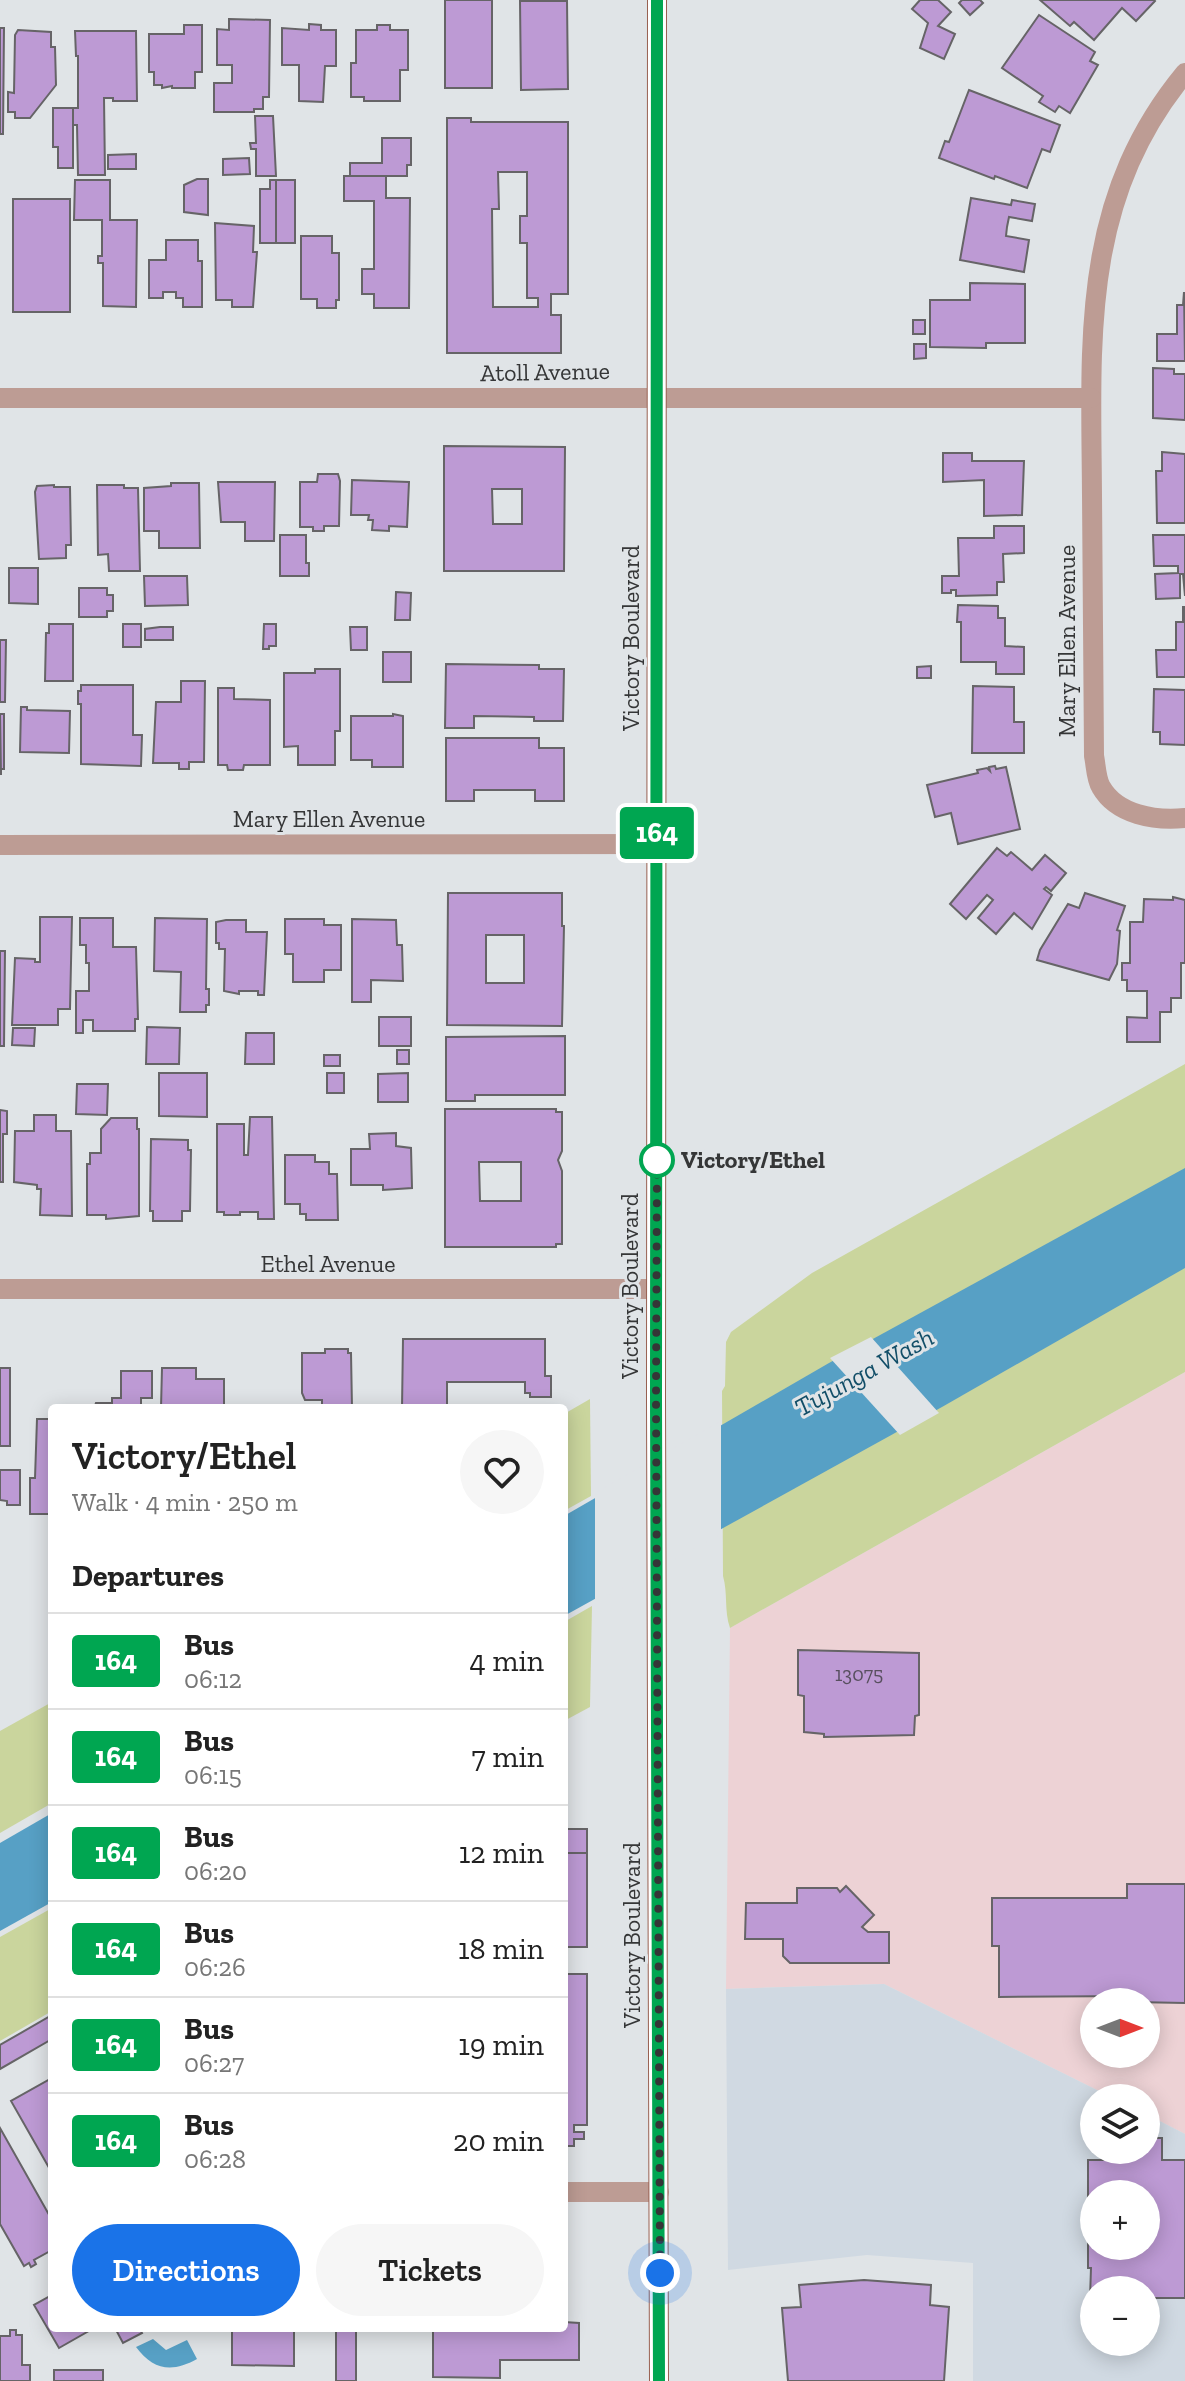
<!DOCTYPE html>
<meta charset="utf-8">
<style>
:root{--surface:#fff;--page:#f6f6f6;--text:#222;--muted:#767676;--line:#e0e0e0;--accent:#1a73e8}
body{margin:0;font-family:"Zilla Slab",serif;background:var(--page);color:var(--text);height:100vh;display:flex;flex-direction:column;font-size:30px;white-space:nowrap}
*{box-sizing:border-box;margin:0}
p{font-size:26px;color:var(--muted)}
.icon{flex:none;width:44px;height:44px;fill:none;stroke:currentColor;stroke-width:2;stroke-linecap:round;stroke-linejoin:round}
.map{position:relative;flex:1;overflow:hidden}
.drawer{position:absolute;left:48px;top:1404px;width:520px;height:928px;display:flex;flex-direction:column;background:var(--surface);border-radius:8px;box-shadow:0 4px 20px #0003}
.drawer>*{flex:none}
.badge{padding:0 16px;border-radius:6px;font-size:28px;line-height:52px}
.needle{width:52px;rotate:90deg}
.buttons{position:absolute;left:1080px;top:1988px;display:grid;gap:16px}
.buttons a{display:grid;place-items:center;width:80px;height:80px;border-radius:50%;background:var(--surface);box-shadow:0 4px 20px #0003;font-size:40px}
.you{position:absolute;width:40px;height:40px;margin:-20px;border:6px solid #fff;border-radius:50%;background:#1a73e8;box-shadow:0 0 0 12px #1a73e833}
.map>.badge{position:absolute;translate:-50% -50%;box-shadow:0 0 0 4px #fff}
h2{padding:0 24px;font-size:30px;line-height:72px}
.round{display:grid;place-items:center;flex:none;width:84px;height:84px;border-radius:42px;background:var(--page)}
.overview{display:flex;align-items:center;justify-content:space-between;height:136px;padding:0 24px}
h1{font-size:38px;font-weight:600;line-height:60px}
.action{display:flex;gap:16px;margin-top:auto;padding:16px 24px}
.action a{flex:1;height:92px;border-radius:48px;background:var(--accent);color:#fff;font-size:32px;font-weight:600;line-height:92px;text-align:center}
.action a+a{background:var(--page);color:var(--text)}
ul{padding:0;list-style:none}
li{display:flex;align-items:center;gap:24px;height:96px;padding:0 24px;border-top:2px solid var(--line)}
li div{flex:1}
li b{display:block;font-size:30px}
li em{font-style:normal}
li .badge{min-width:88px;font-weight:700;text-align:center}
.map>svg:first-child{display:block}
.commercial{fill:#edd2d5;fill-rule:evenodd}
.built{fill:#d0d9e2;fill-rule:evenodd}
.green{fill:#cad59d}
.water{fill:#57a0c5}
.pier{fill:#e0e4e7}
.building{fill:#bd9ad4;stroke:#666467;stroke-width:2;fill-rule:evenodd}
.lines{fill:none;stroke-linecap:round;stroke-linejoin:round}
.minor{stroke:#bd9c94;stroke-width:20}
.major{stroke:#986051;stroke-width:20}
.line-casing{stroke:#fff;stroke-width:18}
.line{stroke:#00a651;stroke-width:12}
.walk{stroke:#353637;stroke-width:8;stroke-dasharray:0 14.4}
.stop-dot{fill:#fff;stroke:#00a651;stroke-width:4}
.labels{text-anchor:middle;stroke-width:6;stroke-linejoin:round;paint-order:stroke}
.number-label{font-size:20px;fill:#574f5e}
.street-label{font-size:24px;fill:#353637;stroke:#e0e4e7}
.stop-label{font-size:24px;font-weight:bold;fill:#353637;stroke:#e0e4e7;text-anchor:start}
.water-label{font-size:26px;font-style:italic;fill:#124e68;stroke:#e0e4e7}
</style>
<div class="map">
<svg width="1185" height="2381" viewBox="0 0 1185 2381">
<rect width="100%" height="100%" fill="#e0e4e7"/>
<path class="commercial" d="M1185,1372V2134L1146,2114V2098H1113L884,1984L726,1989L730,1628ZM1094,2002H1146V2054H1094Z"/>
<path class="built" d="M884,1984L1113,2098H1094V2150H1146V2114L1185,2134V2381H973V2263L867,2255L728,2270L726,1989ZM1094,2194H1146V2246H1094ZM1094,2290H1146V2342H1094Z"/>
<g class="green">
<path d="M1185,1064V1372L730,1628C724,1611 728,1593 723,1576L722,1391L725,1386L726,1342L731,1332L812,1273Z"/>
<polygon points="590,1399 591,1496 564,1511 564,1414"/>
<polygon points="592,1606 590,1707 564,1721 564,1622"/>
<polygon points="52,1702 52,1803 0,1833 0,1731"/>
<polygon points="52,1908 52,2011 0,2041 0,1937"/>
</g>
<g class="water">
<polygon points="1185,1168 1185,1268 942,1407 564,1616 564,1516 829,1363"/>
<polygon points="52,1813 52,1902 0,1931 0,1843"/>
<path d="M153,2339L166,2350L187,2340L197,2359C172,2373 153,2370 136,2347Z"/>
</g>
<g class="pier">
<polygon points="871,1337 939,1413 900,1435 830,1358"/>
<polygon points="721,1421 721,1534 595,1603 595,1493"/>
</g>
<g class="building">
<rect x="445" y="0" width="47" height="88"/>
<polygon points="920,0 938,0 951,12 938,26 955,34 944,59 920,48 928,23 912,9"/>
<polygon points="962,0 980,0 983,3 970,15 959,3"/>
<polygon points="1040,0 1154,0 1155,1 1136,21 1122,8 1094,40 1074,22 1070,26"/>
<polygon points="520,1 567,1 568,89 521,90"/>
<polygon points="1039,15 1095,52 1090,61 1098,65 1070,113 1059,106 1055,112 1039,102 1043,96 1002,68"/>
<polygon points="229,19 270,20 269,97 263,97 263,109 254,109 254,112 214,112 214,83 232,83 232,65 217,65 217,29 229,30"/>
<polygon points="309,24 321,25 321,30 336,30 336,66 325,66 323,102 299,101 299,65 282,65 282,28 309,30"/>
<polygon points="184,25 202,25 202,72 195,72 195,88 172,88 172,86 162,88 162,85 154,85 154,72 149,72 149,34 184,34"/>
<polygon points="377,25 390,25 390,30 408,30 408,70 400,70 400,101 364,101 364,97 351,97 351,63 356,63 356,30 377,30"/>
<polygon points="0,28 4,28 3,134 0,134"/>
<polygon points="18,30 51,32 51,47 55,47 56,85 30,118 15,118 15,112 8,112 8,92 14,93 15,35"/>
<polygon points="75,31 136,31 137,101 113,101 113,98 104,98 105,175 78,175 77,125 73,125 73,108 78,108 78,56 76,56"/>
<polygon points="969,90 1060,125 1050,152 1042,149 1027,188 995,176 994,179 939,158 945,141 949,142"/>
<polygon points="53,108 73,108 73,168 58,168 58,147 53,147"/>
<polygon points="255,116 273,116 276,176 256,176 256,149 251,149 250,143 256,143"/>
<path d="M447,118H471V122H568V294H551V315H561V353H447ZM498,172H527V216H520V243H527V298H538V307H493L492,209H499Z"/>
<polygon points="382,138 411,138 411,165 407,165 407,176 350,176 350,163 382,163"/>
<polygon points="136,154 136,169 108,169 108,155"/>
<polygon points="249,158 250,174 223,175 223,159"/>
<polygon points="344,176 386,176 386,198 410,198 409,308 374,308 374,294 362,294 362,269 374,269 374,201 344,201"/>
<polygon points="197,179 208,179 208,215 184,212 184,185"/>
<polygon points="75,180 110,180 110,220 137,220 136,307 103,306 103,263 98,263 98,256 102,256 102,220 74,220"/>
<polygon points="270,180 276,180 276,243 260,243 260,189 270,189"/>
<rect x="276" y="180" width="19" height="63"/>
<polygon points="971,198 1011,205 1012,200 1035,204 1032,221 1009,217 1007,227 1006,236 1029,240 1024,272 960,260"/>
<rect x="13" y="199" width="57" height="113"/>
<polygon points="215,223 254,226 253,252 257,252 253,307 232,307 232,300 216,300"/>
<polygon points="301,236 332,236 332,253 339,253 339,300 336,300 336,308 317,308 317,299 301,299"/>
<polygon points="166,240 198,240 198,261 202,261 202,307 183,307 183,298 176,298 176,292 163,292 163,298 149,298 149,260 166,260"/>
<polygon points="970,283 1025,284 1025,343 986,343 986,348 930,347 930,300 970,300"/>
<polygon points="1184,292 1185,361 1157,361 1157,334 1177,334 1177,305 1183,305"/>
<rect x="913" y="320" width="12" height="14"/>
<polygon points="914,344 926,344 926,358 914,359"/>
<polygon points="1153,368 1174,369 1174,374 1185,374 1185,420 1153,418"/>
<path d="M444,446L565,447L564,571H444ZM492,489H522V524H493Z"/>
<polygon points="1162,452 1185,454 1185,523 1157,523 1156,471 1162,471"/>
<polygon points="943,453 972,453 972,461 1024,461 1022,515 984,516 984,480 943,482"/>
<polygon points="318,474 338,474 340,481 339,526 324,526 324,531 313,531 313,527 300,527 300,482 317,482"/>
<polygon points="352,480 409,482 407,527 389,526 389,531 372,530 373,520 368,520 369,515 351,515"/>
<polygon points="218,482 275,482 274,541 245,541 245,522 221,522"/>
<polygon points="171,483 199,483 200,548 159,548 159,531 144,531 144,488 171,486"/>
<polygon points="54,485 54,487 70,487 71,545 66,545 66,558 39,559 35,492 37,486"/>
<polygon points="97,485 124,485 124,488 138,488 140,571 109,571 108,554 98,555"/>
<polygon points="994,526 1024,526 1024,553 1003,554 1004,582 997,582 997,595 956,596 956,590 951,590 951,593 942,593 942,576 959,576 958,538 994,538"/>
<polygon points="280,535 306,535 306,563 309,563 309,576 280,576"/>
<polygon points="1153,535 1185,535 1185,596 1183,574 1180,574 1180,598 1156,599 1155,574 1178,573 1178,566 1154,566"/>
<polygon points="9,568 38,568 38,604 9,603"/>
<polygon points="144,576 187,576 188,605 145,606"/>
<polygon points="79,588 107,588 107,595 113,595 113,611 107,611 107,617 79,617"/>
<polygon points="396,592 411,593 410,620 395,620"/>
<polygon points="958,605 998,606 998,618 1005,618 1005,646 1024,647 1024,674 996,674 996,662 961,662 961,622 957,622"/>
<polygon points="1183,607 1185,607 1185,677 1157,677 1156,650 1176,650 1176,622 1183,622"/>
<polygon points="49,624 73,624 73,681 45,681 46,633 49,633"/>
<rect x="123" y="624" width="18" height="23"/>
<polygon points="264,624 276,624 276,646 269,646 269,649 263,649"/>
<polygon points="160,627 173,627 173,640 145,640 145,629"/>
<polygon points="350,627 367,627 367,650 351,650"/>
<polygon points="0,640 6,640 5,702 0,702"/>
<rect x="383" y="652" width="28" height="30"/>
<polygon points="446,664 539,665 539,669 564,669 563,721 534,721 534,717 474,716 474,728 445,728"/>
<polygon points="931,666 931,678 917,678 917,667"/>
<polygon points="315,669 340,669 340,731 335,731 335,765 298,765 298,746 284,747 284,673 315,673"/>
<polygon points="181,681 205,681 204,762 189,762 189,769 179,769 179,763 153,763 156,702 181,702"/>
<polygon points="81,685 133,685 133,735 142,735 141,766 81,764 81,704 78,704 78,691 81,691"/>
<polygon points="973,686 1014,687 1014,722 1024,722 1024,753 972,753"/>
<polygon points="218,688 234,688 234,699 270,700 270,765 244,765 243,770 228,770 227,765 218,765"/>
<polygon points="1154,689 1185,690 1185,745 1160,744 1160,732 1153,732"/>
<polygon points="21,707 27,707 27,710 70,711 69,753 20,752"/>
<polygon points="0,714 4,714 4,769 1,769 1,775"/>
<polygon points="393,714 403,716 403,767 372,767 372,760 351,760 351,716 393,716"/>
<polygon points="446,738 539,738 539,748 564,748 564,801 535,801 535,790 474,790 474,801 446,801"/>
<polygon points="995,766 996,769 1006,767 1020,829 958,844 951,813 935,817 927,785 978,773 977,770 987,768 990,771 989,767"/>
<polygon points="997,848 1007,856 1011,852 1032,870 1045,855 1066,873 1051,891 1046,887 1044,889 1052,895 1032,929 1014,913 996,934 978,918 993,900 987,895 966,919 950,904"/>
<path d="M448,893H562V926H564L562,1026L447,1025ZM486,935H524V983H486Z"/>
<polygon points="1085,893 1125,906 1117,930 1120,931 1117,964 1109,980 1037,960 1040,950 1068,904 1079,908"/>
<polygon points="1173,897 1185,900 1185,963 1181,963 1181,998 1171,998 1171,1012 1160,1012 1160,1042 1127,1042 1127,1017 1147,1018 1147,991 1127,991 1127,980 1122,980 1122,963 1130,963 1130,922 1143,922 1144,899 1173,900"/>
<polygon points="40,917 72,917 70,1009 58,1009 58,1025 12,1025 15,958 35,959 35,962 40,962"/>
<polygon points="80,918 113,918 113,947 136,947 138,1019 135,1019 135,1031 93,1031 93,1020 83,1020 83,1033 76,1033 76,991 89,991 89,963 86,963 86,945 80,945"/>
<polygon points="155,918 207,919 206,989 209,989 209,1005 206,1005 206,1012 180,1012 181,972 154,971"/>
<polygon points="285,919 324,919 324,925 341,925 341,970 324,970 324,982 293,982 293,954 285,954"/>
<polygon points="352,919 396,920 397,945 402,945 403,981 371,980 371,1002 352,1002"/>
<polygon points="226,920 246,920 246,932 267,932 264,995 258,995 258,991 239,991 239,994 224,991 225,949 219,949 219,943 216,943 216,922"/>
<polygon points="0,951 5,951 4,1046 0,1046"/>
<rect x="379" y="1017" width="32" height="29"/>
<polygon points="147,1027 180,1028 179,1064 146,1064"/>
<polygon points="13,1028 35,1028 34,1046 12,1045"/>
<polygon points="246,1033 274,1033 274,1064 245,1064"/>
<polygon points="565,1036 565,1095 475,1095 475,1101 446,1101 446,1037"/>
<rect x="397" y="1050" width="12" height="14"/>
<rect x="324" y="1055" width="16" height="11"/>
<polygon points="159,1073 207,1073 207,1117 159,1116"/>
<rect x="327" y="1073" width="17" height="20"/>
<polygon points="408,1073 408,1102 378,1102 378,1074"/>
<polygon points="77,1084 108,1084 107,1115 76,1114"/>
<path d="M445,1109H556V1112H562V1151L558,1160L562,1171V1244H556V1247H445ZM479,1162H521V1201H480Z"/>
<polygon points="0,1110 7,1111 7,1134 3,1134 3,1182 0,1182"/>
<polygon points="34,1115 56,1115 56,1131 71,1131 72,1216 40,1215 41,1189 37,1189 37,1185 14,1182 15,1131 34,1131"/>
<polygon points="250,1117 272,1117 274,1219 258,1219 258,1212 240,1212 240,1215 224,1215 224,1212 217,1212 217,1124 244,1124 244,1155 248,1155"/>
<polygon points="111,1118 137,1118 137,1129 139,1129 139,1216 106,1219 106,1215 87,1215 87,1164 90,1164 90,1153 101,1153 101,1129"/>
<polygon points="396,1133 396,1146 411,1148 412,1188 383,1190 383,1185 351,1185 351,1149 370,1149 369,1134"/>
<polygon points="151,1139 188,1140 188,1150 191,1150 190,1211 182,1211 182,1221 153,1221 153,1211 150,1211"/>
<polygon points="285,1155 315,1155 315,1162 329,1162 329,1174 337,1174 338,1220 306,1220 306,1214 300,1214 300,1204 285,1204"/>
<polygon points="403,1339 545,1339 545,1376 551,1376 551,1397 530,1397 530,1393 525,1393 525,1382 447,1382 447,1408 402,1408"/>
<polygon points="325,1349 348,1349 348,1353 351,1353 352,1408 322,1408 322,1400 305,1400 302,1393 302,1353 325,1353"/>
<rect x="0" y="1368" width="10" height="78"/>
<polygon points="162,1368 196,1368 196,1379 224,1379 224,1408 161,1408"/>
<polygon points="121,1371 152,1371 152,1398 141,1398 141,1408 94,1408 96,1403 112,1403 112,1398 121,1398"/>
<polygon points="37,1419 51,1419 52,1425 52,1514 30,1514 30,1478 35,1478"/>
<polygon points="0,1470 20,1470 20,1505 7,1505 7,1501 0,1500"/>
<polygon points="798,1650 919,1653 919,1715 915,1716 914,1735 824,1737 824,1734 804,1732 804,1696 798,1695"/>
<rect x="564" y="1829" width="23" height="24"/>
<polygon points="564,1853 587,1853 587,1947 567,1947 567,1974 587,1974 587,2125 574,2125 574,2132 584,2132 584,2139 574,2139 574,2146 564,2146"/>
<polygon points="1127,1884 1185,1884 1185,2003 1134,2002 1134,1996 999,1997 999,1946 992,1946 992,1898 1127,1898"/>
<polygon points="846,1886 874,1915 862,1927 868,1932 889,1932 889,1963 790,1963 783,1956 783,1939 745,1939 746,1903 797,1903 797,1888 837,1888 840,1892"/>
<polygon points="52,2015 52,2039 0,2069 0,2045"/>
<polygon points="52,2078 52,2173 11,2101"/>
<polygon points="0,2128 52,2220 52,2250 34,2260 36,2264 31,2267 29,2263 24,2266 0,2224"/>
<path d="M1146,2138H1162V2160H1185V2298H1146V2290H1094V2298H1090L1091,2268H1088V2160H1115V2150H1146ZM1094,2194H1146V2246H1094Z"/>
<polygon points="864,2280 931,2285 930,2305 949,2307 944,2381 788,2381 782,2308 801,2307 799,2285"/>
<polygon points="52,2295 52,2328 94,2328 59,2348 34,2305"/>
<polygon points="564,2322 579,2323 579,2360 500,2360 500,2378 433,2377 433,2328 564,2328"/>
<polygon points="115,2328 139,2328 142,2333 123,2343"/>
<polygon points="232,2328 294,2328 294,2366 232,2365"/>
<rect x="336" y="2328" width="20" height="53"/>
<polygon points="10,2330 16,2330 16,2335 22,2335 22,2365 30,2365 30,2381 0,2381 0,2336 10,2336"/>
<rect x="54" y="2370" width="49" height="11"/>
</g>
<g class="lines">
<g class="minor">
<path d="M1185,73C1080,200 1091,341 1092,495C1093,582 1093,669 1094,756C1096,765 1096,779 1101,787C1117,815 1155,821 1185,818"/>
<polyline points="0,398 1091,398"/>
<polyline points="0,845 657,844"/>
<polyline points="0,1289 656,1289"/>
<polyline points="564,2192 659,2192"/>
</g>
<polyline class="major" points="657,0 656,1400 659,2381"/>
</g>
<g class="lines">
<g class="line-casing">
<polyline id="line" points="657,0 656,1400 659,2381"/>
</g>
<use href="#line" class="line"/>
<polyline class="walk" points="657,1160 656,1400 660,2273"/>
</g>
<circle class="stop-dot" cx="657" cy="1160" r="16"/>
<g class="labels">
<g class="number-label">
<text x="859" y="1681">13075</text>
</g>
<g class="street-label">
<text transform="translate(545 372) rotate(-1)" y="8">Atoll Avenue</text>
<text transform="translate(631 638) rotate(-90)" y="8">Victory Boulevard</text>
<text transform="translate(1067 641) rotate(-90)" y="8">Mary Ellen Avenue</text>
<text x="329" y="827">Mary Ellen Avenue</text>
<text x="328" y="1272">Ethel Avenue</text>
<text transform="translate(630 1286) rotate(-90)" y="8">Victory Boulevard</text>
<text transform="translate(632 1935) rotate(-90)" y="8">Victory Boulevard</text>
</g>
<g class="stop-label">
<text x="681" y="1168">Victory/Ethel</text>
</g>
<g class="water-label">
<text transform="translate(864 1372) rotate(-29)" y="9">Tujunga Wash</text>
</g>
</g>
</svg>
<div class="buttons">
<a><svg class="needle" viewBox="-14 -14 28 28"><path d="M0-13l5 13h-10z" fill="#e53935"/><path d="M0 13l5-13h-10z" fill="#767676"/></svg></a>
<a><svg class="icon" aria-label="layers" viewBox="0 0 24 24"><path d="M12 4l9 5-9 5-9-5zM3 14l9 5 9-5"/></svg></a>
<a>+</a>
<a>−</a>
</div>
<div class="you" style="left:660px;top:2273px"></div>
<b class="badge" style="left:657px;top:833px;background:#00a651;color:#fff">164</b>
<section class="drawer">
<div class="overview"><div><h1>Victory/Ethel</h1><p>Walk · 4 min · 250 m</p></div><a class="round"><svg class="icon" aria-label="heart" viewBox="0 0 24 24"><path d="M12 20l-8-8c-3-5 5-10 8-4 3-6 11-1 8 4z"/></svg></a></div>
<h2>Departures</h2>
<ul>
<li><span class="badge" style="background:#00a651;color:#fff">164</span><div><b>Bus</b><p>06:12</p></div><em>4 min</em></li>
<li><span class="badge" style="background:#00a651;color:#fff">164</span><div><b>Bus</b><p>06:15</p></div><em>7 min</em></li>
<li><span class="badge" style="background:#00a651;color:#fff">164</span><div><b>Bus</b><p>06:20</p></div><em>12 min</em></li>
<li><span class="badge" style="background:#00a651;color:#fff">164</span><div><b>Bus</b><p>06:26</p></div><em>18 min</em></li>
<li><span class="badge" style="background:#00a651;color:#fff">164</span><div><b>Bus</b><p>06:27</p></div><em>19 min</em></li>
<li><span class="badge" style="background:#00a651;color:#fff">164</span><div><b>Bus</b><p>06:28</p></div><em>20 min</em></li>
</ul>
<div class="action"><a>Directions</a><a>Tickets</a></div>
</section>
</div>
